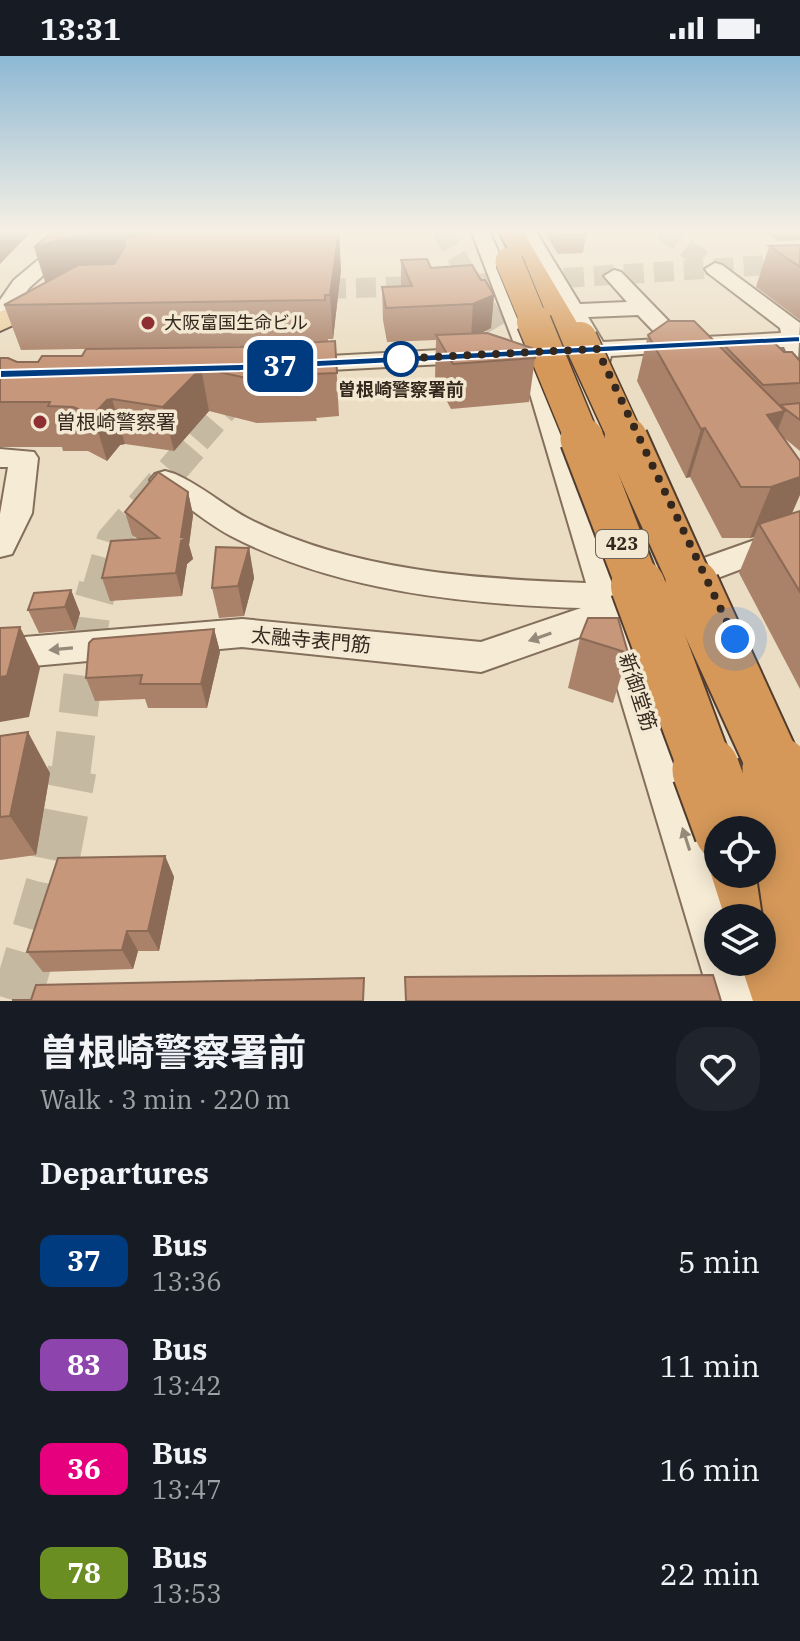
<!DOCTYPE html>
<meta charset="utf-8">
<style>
:root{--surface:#171b24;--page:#20242c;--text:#f1f3f6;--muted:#9ea1a6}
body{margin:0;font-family:"IBM Plex Serif","Noto Sans JP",serif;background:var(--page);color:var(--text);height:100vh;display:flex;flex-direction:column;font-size:30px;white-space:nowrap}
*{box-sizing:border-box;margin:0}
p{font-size:26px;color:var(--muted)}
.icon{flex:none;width:44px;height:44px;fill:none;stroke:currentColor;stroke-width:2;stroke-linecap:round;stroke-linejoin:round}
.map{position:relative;height:945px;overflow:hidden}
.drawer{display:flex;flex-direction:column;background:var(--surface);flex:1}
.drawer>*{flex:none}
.badge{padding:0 16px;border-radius:12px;font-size:28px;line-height:52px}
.fabs{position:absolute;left:704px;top:760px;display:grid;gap:16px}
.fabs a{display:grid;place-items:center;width:72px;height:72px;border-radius:50%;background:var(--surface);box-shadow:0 4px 20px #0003;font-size:40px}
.you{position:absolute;width:40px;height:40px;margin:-20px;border:6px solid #fff;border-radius:50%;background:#1a73e8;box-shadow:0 0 0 12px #1a73e833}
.map>.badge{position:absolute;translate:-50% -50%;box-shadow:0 0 0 4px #fff}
h2{padding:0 40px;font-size:30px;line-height:72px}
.round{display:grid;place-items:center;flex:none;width:84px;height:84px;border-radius:32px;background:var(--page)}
.overview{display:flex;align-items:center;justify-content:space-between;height:136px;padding:0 40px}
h1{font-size:38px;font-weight:700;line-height:60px}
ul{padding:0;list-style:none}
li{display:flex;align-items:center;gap:24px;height:104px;padding:0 40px}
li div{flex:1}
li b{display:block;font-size:30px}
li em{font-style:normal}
li .badge{min-width:88px;font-weight:700;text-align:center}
.status{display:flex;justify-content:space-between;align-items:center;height:56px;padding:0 40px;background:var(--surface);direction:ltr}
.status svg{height:22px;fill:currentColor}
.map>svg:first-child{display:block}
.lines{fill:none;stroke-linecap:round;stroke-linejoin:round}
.minor-tunnel-far4{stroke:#c6b9a2;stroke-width:20;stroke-dasharray:20 10;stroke-linecap:butt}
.minor-tunnel-far3{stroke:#c6b9a2;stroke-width:25;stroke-dasharray:25 12;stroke-linecap:butt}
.minor-tunnel-far2{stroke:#c6b9a2;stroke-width:31;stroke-dasharray:31 16;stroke-linecap:butt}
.minor-tunnel-far1{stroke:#c6b9a2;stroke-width:39;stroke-dasharray:39 19;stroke-linecap:butt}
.minor-tunnel{stroke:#c6b9a2;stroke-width:49;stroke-dasharray:49 24;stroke-linecap:butt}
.minor-casing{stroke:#836f5b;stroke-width:4}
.major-casing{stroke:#513d2f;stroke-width:4}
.highway-casing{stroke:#513d2f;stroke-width:4}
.minor{fill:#f6ebd5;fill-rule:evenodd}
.major{fill:#eccf9d;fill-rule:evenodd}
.highway{fill:#d59859;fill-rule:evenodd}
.highway-bridge-far4-casing{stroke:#513d2f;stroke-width:29;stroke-linecap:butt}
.highway-bridge-far3-casing{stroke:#513d2f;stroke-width:37;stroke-linecap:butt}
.highway-bridge-far2-casing{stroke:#513d2f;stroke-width:47;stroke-linecap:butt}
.highway-bridge-far1-casing{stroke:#513d2f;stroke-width:58;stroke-linecap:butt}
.highway-bridge-casing{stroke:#513d2f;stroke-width:71;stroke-linecap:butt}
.highway-bridge-far4{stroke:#d59859;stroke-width:27}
.highway-bridge-far3{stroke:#d59859;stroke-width:34}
.highway-bridge-far2{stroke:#d59859;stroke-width:43}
.highway-bridge-far1{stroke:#d59859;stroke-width:54}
.highway-bridge{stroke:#d59859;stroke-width:67}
.wall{fill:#aa826a}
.shaded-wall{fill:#8b6a56}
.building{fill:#c6977b;stroke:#8b6a56;stroke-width:2}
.oneway{fill:#958a7a}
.line{fill:#003b80;stroke:#fff;stroke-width:2}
.walk{stroke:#34281e;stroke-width:8;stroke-dasharray:0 14.4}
.poi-dot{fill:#8e2f34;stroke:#f3e8d2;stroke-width:3}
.stop-dot{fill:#fff;stroke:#003b80;stroke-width:4}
.labels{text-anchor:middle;stroke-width:7;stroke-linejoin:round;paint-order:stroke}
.far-poi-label{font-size:18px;fill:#34281e;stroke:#f3e8d2;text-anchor:start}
.far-stop-label{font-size:18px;font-weight:bold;fill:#34281e;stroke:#f3e8d2}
.shield{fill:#f3e8d2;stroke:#6d6254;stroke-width:2}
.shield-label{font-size:18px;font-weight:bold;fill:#34281e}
.poi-label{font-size:20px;fill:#34281e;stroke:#f3e8d2;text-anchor:start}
.street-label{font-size:20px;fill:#34281e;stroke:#f3e8d2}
</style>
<div class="status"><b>13:31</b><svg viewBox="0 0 49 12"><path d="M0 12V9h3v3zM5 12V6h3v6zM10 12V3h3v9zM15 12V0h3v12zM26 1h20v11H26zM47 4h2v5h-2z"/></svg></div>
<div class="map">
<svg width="800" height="945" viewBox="0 0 800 945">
<rect width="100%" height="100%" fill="#ebddc3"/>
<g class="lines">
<g class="minor-tunnel-far4">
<polyline points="441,174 496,268"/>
<polyline points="662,174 715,213"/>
<polyline points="564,222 800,207"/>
<polyline points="296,234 495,227"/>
</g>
<g class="minor-tunnel-far3">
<polyline points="495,266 498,271"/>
<polyline points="198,385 225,354 238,328"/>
</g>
<polyline class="minor-tunnel-far2" points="98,532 112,484 199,383"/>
<polyline class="minor-tunnel-far1" points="71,716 91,555 98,530"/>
<polyline class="minor-tunnel" points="16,945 50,829 72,714"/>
<g class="minor-casing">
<g id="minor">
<polygon points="74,174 94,174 29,232 8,265 0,267 0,244 14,224"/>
<path d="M471,174H489L538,289L581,287L517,174H535L580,248L627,246L604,220L614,214L621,216L685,282L781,277L780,272L708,217L705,213L715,207L722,209L800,267L798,306L790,304L784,291L697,295L694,302L686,304L673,296L611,300L609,307H593L588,301L543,303L622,531L800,468V491L630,555L718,809V818H721L736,862H718V906H751L765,945H711L600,574L481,616L242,591L0,613V583L242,563L481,586L581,552C463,548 337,535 231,480C204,466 182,444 155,430L150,424L155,418L165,415L175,418C203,430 226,452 253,465C355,515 474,523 586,527L520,304L292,316L283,314L280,309L283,304L292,302L515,290ZM638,259L661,283L603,286L588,261Z"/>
<polygon points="0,393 34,396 38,402 32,457 12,498 0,501 0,458 8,411 0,411"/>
</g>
</g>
<g class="major-casing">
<polygon id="major" points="57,231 66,233 70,239 66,245 0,275 0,256"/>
</g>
<g class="highway-casing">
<g id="highway">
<polygon points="498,174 522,174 586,282 581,289 570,291 559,289"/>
<polygon points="762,792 768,795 800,875 800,945 753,945 740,906 762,906 762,862 725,862 711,818 718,800 718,818 762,818"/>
</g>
</g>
<use href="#minor" class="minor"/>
<use href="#major" class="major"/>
<use href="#highway" class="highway"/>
<g class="highway-bridge-far4-casing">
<polyline id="highway-bridge-far4" points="509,205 535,268"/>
</g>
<g class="highway-bridge-far3-casing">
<g id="highway-bridge-far3">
<polyline points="534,266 583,385"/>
<polyline points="580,283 627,385"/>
</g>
</g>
<g class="highway-bridge-far2-casing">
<g id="highway-bridge-far2">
<polyline points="582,383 639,532"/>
<polyline points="626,383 693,532"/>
</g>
</g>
<g class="highway-bridge-far1-casing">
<g id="highway-bridge-far1">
<polyline points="638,530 707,716"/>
<polyline points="692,530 777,716"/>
</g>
</g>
<g class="highway-bridge-casing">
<g id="highway-bridge">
<polyline points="706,714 728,774"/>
<polyline points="776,714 800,875"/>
</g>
</g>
<use href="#highway-bridge-far4" class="highway-bridge-far4"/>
<use href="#highway-bridge-far3" class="highway-bridge-far3"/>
<use href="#highway-bridge-far2" class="highway-bridge-far2"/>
<use href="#highway-bridge-far1" class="highway-bridge-far1"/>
<use href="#highway-bridge" class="highway-bridge"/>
</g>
<g class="wall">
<polygon points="55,174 278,174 341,214 333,283 328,283 328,286 335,285 339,360 316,362 317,365 257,367 209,355 174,395 125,388 120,389 107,405 88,395 63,395 62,391 0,391 0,302 17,306 38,306 82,300 256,290 21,294 4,249 45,227"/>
<polygon points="376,174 419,174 377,177"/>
<polygon points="543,174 583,174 586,178 583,197 558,198"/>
<polygon points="754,174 800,174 800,184 778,185 766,177 758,177"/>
<polygon points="800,189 800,264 756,231 769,190"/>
<polygon points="401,204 481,224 494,239 491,272 482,277 535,302 529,346 451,353 435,323 436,284 387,286 383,264 382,231 401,230"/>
<polygon points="648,279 719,289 720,285 784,296 800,305 800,395 783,381 792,457 800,455 800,633 739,517 754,481 750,482 722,482 690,421 686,422 637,325"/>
<polygon points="188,436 193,459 189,489 193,503 187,508 182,540 110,545 102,522 138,483 132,479 125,456"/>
<polygon points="249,492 254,522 244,560 219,562 212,532"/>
<polygon points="71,534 80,557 75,574 39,577 28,554"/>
<polygon points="214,573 220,596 207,652 148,652 145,643 95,645 86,622"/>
<polygon points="580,582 628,597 613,647 568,632"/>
<polygon points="0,680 50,717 36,799 0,804"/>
<polygon points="165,800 174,821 159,895 138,895 133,913 43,916 27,896"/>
</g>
<g class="shaded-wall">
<polygon points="0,174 33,174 0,208"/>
<polygon points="96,174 231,174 46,229 34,191"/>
<polygon points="339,174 341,214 333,283 330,239"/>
<polygon points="494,239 491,272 471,282 473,248"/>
<polygon points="201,312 209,355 174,395 163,351"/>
<polygon points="112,343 125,388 120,389 107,405 93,359 107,344"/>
<polygon points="785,355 766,405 767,359"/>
<polygon points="705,372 690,421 686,422 701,373"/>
<polygon points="800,421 800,439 787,469 759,468 754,481 750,482 771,431"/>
<polygon points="188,436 193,459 189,489 193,503 187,508 182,540 176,517"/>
<polygon points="249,492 254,522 244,560 238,530"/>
<polygon points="71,534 80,557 75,574 65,551"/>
<polygon points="20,571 40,612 29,661 0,666 0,621"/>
<polygon points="214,573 220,596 207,652 201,628"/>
<polygon points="28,676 50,717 36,799 10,760"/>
<polygon points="165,800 174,821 159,895 148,875"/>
<polygon points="127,875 138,895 133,913 122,894"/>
</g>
<g class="building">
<polygon points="55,174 96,174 34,191"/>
<polygon points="159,174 261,174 260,175 339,174 330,239 325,239 325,244 4,249 78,209 114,208 125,191 125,183"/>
<polygon points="557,174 583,174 586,178 560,179"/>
<polygon points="800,189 800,211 769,190"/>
<polygon points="427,203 431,212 472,209 481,224 485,224 494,239 473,248 386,252 382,231 412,230 401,204"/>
<polygon points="668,265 694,265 785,355 767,359 800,405 800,421 771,431 741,431 705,372 701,373 648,279"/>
<polygon points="487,277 532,292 535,302 453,308 436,279"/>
<polygon points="770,283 784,296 792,296 800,305 800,327 763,329 720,285"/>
<polygon points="335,285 337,317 313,318 313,321 251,323 201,312 163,351 112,343 107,344 93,359 73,351 48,350 50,346 0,346 0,302 8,302 17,306 38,306 42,300 82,300 86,293 240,291"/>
<polygon points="800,347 800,364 780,349"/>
<polygon points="158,416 188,436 181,481 187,481 181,485 176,517 102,522 111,485 159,482 125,456"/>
<polygon points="800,455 800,536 759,468"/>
<polygon points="216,491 249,492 238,530 212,532"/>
<polygon points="71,534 65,551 28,554 34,537"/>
<polygon points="588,562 618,562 628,597 580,582"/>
<polygon points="20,571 7,620 0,621 0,572"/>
<polygon points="214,573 201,628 140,628 142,619 86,622 89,587 93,583"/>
<polygon points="28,676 10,760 0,761 0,680"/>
<polygon points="165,800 148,875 127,875 122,894 27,896 58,802"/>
<polygon points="713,919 721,945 406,945 405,921"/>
<polygon points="364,922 363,945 13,945 13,944 31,944 36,929"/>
</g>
<defs><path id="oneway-solid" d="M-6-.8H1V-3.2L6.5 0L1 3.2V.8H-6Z" transform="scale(2)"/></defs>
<g class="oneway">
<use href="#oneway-solid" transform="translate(540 581) rotate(161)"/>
<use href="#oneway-solid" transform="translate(61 593) rotate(175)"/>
<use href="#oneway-solid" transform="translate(686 783) rotate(-108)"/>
</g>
<linearGradient id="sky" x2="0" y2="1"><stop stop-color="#8db8d4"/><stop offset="0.57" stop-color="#f6f0e4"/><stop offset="1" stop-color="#f6f0e4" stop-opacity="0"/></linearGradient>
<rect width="800" height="306" fill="url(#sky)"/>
<polygon class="line" points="800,280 800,286 240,315 0,322 0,314 240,308"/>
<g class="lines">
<polyline class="walk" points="401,303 391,303 597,293 735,583"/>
</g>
<g class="poi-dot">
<circle cx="148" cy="267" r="8"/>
<circle cx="40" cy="366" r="8"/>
</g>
<circle class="stop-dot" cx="401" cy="303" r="16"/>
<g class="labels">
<g class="far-poi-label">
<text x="164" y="273">大阪富国生命ビル</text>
</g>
<g class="far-stop-label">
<text x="401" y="340">曽根崎警察署前</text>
</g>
<rect class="shield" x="596" y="474" width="52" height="28" rx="6"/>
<g class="shield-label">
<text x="622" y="494">423</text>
</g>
<g class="poi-label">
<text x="56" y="373">曽根崎警察署</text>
</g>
<g class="street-label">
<text transform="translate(311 584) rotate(5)" y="7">太融寺表門筋</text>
<text transform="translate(638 636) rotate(72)" y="7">新御堂筋</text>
</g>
</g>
</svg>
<div class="fabs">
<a><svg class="icon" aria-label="locate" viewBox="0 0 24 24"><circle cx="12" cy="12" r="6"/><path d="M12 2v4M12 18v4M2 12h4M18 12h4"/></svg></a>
<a><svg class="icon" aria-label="layers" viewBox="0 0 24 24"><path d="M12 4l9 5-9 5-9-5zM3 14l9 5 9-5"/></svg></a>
</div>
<div class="you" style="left:735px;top:583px"></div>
<b class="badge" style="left:280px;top:310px;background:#003b80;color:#fff">37</b>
</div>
<section class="drawer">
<div class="overview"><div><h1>曽根崎警察署前</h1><p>Walk · 3 min · 220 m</p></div><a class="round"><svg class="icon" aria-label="heart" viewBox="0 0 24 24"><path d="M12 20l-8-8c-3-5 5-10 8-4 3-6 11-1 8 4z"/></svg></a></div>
<h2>Departures</h2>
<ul>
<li><span class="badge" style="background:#003b80;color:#fff">37</span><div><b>Bus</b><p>13:36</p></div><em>5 min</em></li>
<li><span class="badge" style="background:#8e44ad;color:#fff">83</span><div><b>Bus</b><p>13:42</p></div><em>11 min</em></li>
<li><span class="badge" style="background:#e6007e;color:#fff">36</span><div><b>Bus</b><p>13:47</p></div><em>16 min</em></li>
<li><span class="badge" style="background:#6b8e23;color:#fff">78</span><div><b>Bus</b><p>13:53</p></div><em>22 min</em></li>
</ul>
</section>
